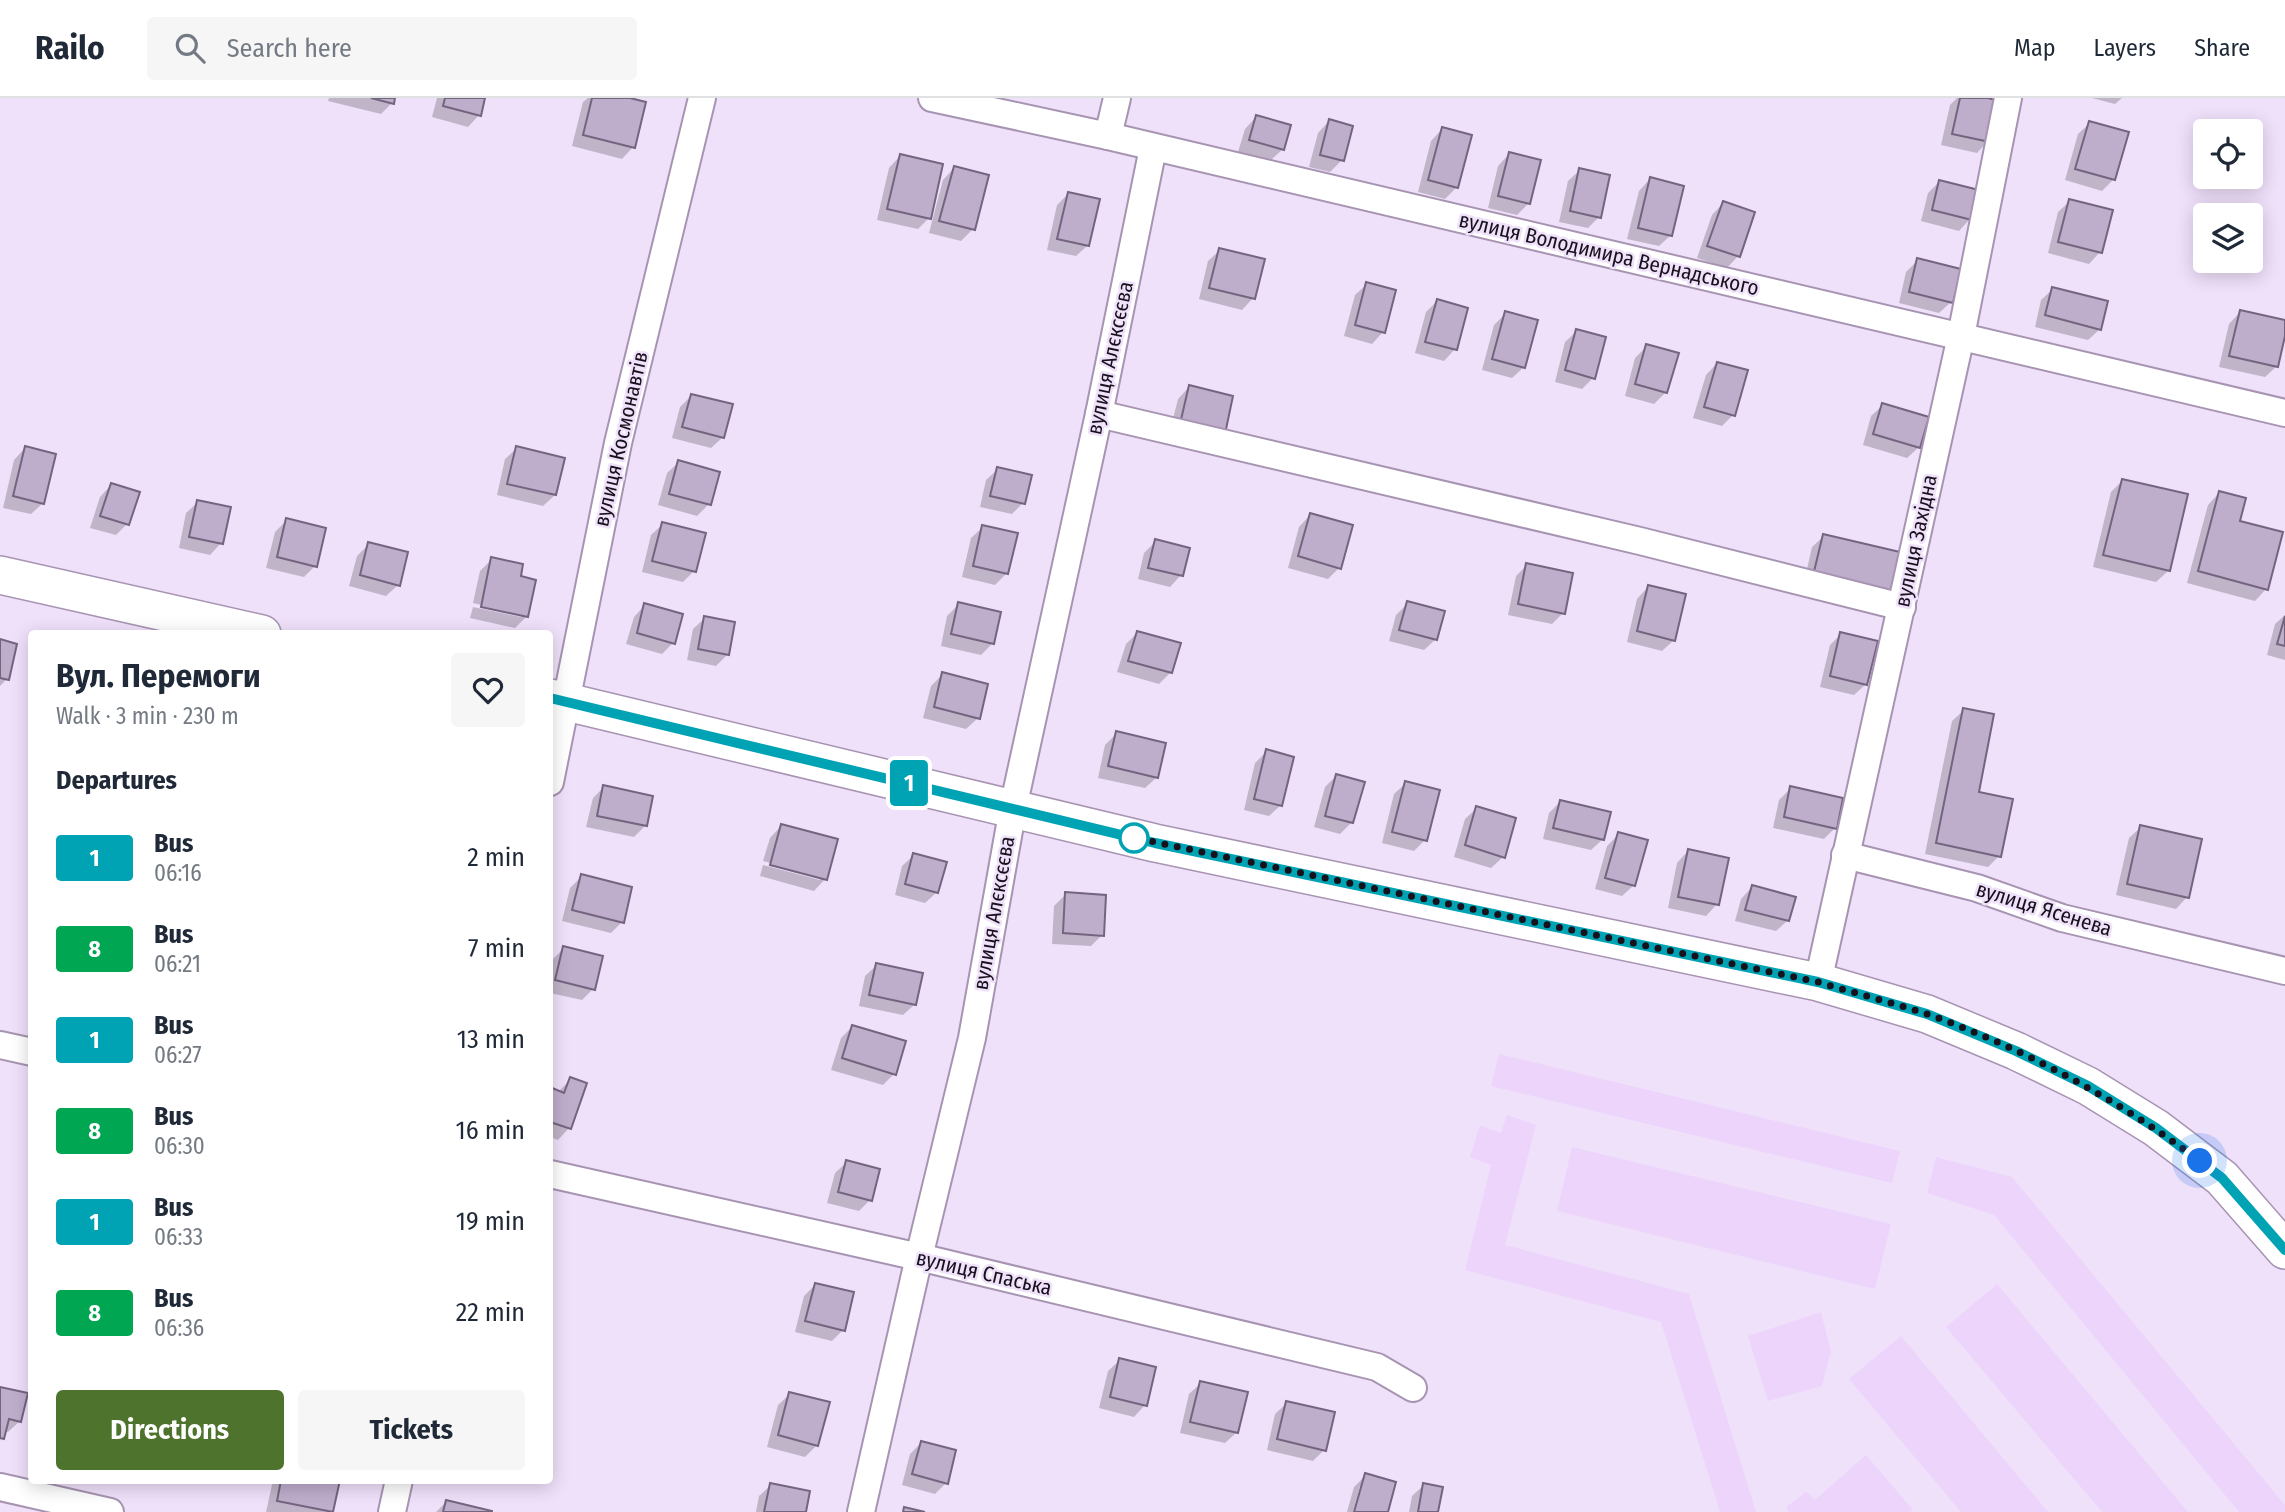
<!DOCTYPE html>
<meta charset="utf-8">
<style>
:root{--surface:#fff;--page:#f6f6f7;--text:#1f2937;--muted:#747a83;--line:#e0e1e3;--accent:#4e732c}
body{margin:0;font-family:"Fira Sans Condensed",sans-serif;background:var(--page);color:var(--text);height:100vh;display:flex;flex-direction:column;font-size:26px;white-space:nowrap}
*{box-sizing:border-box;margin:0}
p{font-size:23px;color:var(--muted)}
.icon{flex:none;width:38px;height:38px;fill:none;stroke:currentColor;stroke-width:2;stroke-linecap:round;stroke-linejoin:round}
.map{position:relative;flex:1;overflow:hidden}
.sheet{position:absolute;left:28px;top:532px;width:525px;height:854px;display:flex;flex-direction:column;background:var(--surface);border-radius:7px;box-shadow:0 4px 18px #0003}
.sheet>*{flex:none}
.badge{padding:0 14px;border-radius:5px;font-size:24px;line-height:46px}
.tools{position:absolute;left:2193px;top:21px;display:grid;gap:14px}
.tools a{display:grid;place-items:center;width:70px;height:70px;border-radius:7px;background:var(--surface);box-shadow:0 4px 18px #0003;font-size:35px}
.you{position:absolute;width:35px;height:35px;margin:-18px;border:5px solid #fff;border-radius:50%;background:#1a73e8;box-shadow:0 0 0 10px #1a73e833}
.map>.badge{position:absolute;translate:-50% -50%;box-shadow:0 0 0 4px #fff}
h2{padding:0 28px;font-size:26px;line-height:63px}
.round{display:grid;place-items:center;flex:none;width:74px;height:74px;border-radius:7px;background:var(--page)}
.overview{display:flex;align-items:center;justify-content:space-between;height:119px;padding:0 28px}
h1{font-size:33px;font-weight:700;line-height:52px}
.action{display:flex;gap:14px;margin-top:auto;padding:14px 28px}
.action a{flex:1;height:80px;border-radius:7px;background:var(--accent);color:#fff;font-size:28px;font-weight:700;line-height:80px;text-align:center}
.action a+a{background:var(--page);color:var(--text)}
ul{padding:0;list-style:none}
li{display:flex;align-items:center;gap:21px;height:91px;padding:0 28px}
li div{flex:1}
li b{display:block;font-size:26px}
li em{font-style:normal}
li .badge{min-width:77px;font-weight:700;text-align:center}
header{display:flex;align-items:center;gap:42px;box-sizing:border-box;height:98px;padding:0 35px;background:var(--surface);border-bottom:2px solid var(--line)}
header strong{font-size:33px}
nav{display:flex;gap:38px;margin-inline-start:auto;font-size:24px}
.search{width:490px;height:63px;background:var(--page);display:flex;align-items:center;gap:18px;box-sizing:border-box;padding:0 24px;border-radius:7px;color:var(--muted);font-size:26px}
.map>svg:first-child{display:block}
.built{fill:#ecd4fb}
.shadow{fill:#0003}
.building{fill:#bfadcc;stroke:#756480;stroke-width:2}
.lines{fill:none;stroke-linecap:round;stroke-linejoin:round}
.minor-casing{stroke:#a794b2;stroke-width:30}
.secondary-casing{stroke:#a794b2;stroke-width:40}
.minor{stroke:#fff;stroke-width:26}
.secondary{stroke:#fff;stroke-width:37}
.line-casing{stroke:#fff;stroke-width:16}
.line{stroke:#00a3b4;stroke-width:10}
.walk{stroke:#17111c;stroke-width:7;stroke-dasharray:0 12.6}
.stop-dot{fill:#fff;stroke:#00a3b4;stroke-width:3.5}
.labels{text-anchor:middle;stroke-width:5;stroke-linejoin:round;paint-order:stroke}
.street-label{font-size:21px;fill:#17111c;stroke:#f0e1fb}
</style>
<header>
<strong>Railo</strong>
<div class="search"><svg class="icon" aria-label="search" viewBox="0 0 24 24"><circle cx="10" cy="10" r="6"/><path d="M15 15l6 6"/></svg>Search here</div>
<nav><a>Map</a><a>Layers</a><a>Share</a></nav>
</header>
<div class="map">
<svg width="2285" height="1414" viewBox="0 0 2285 1414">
<rect width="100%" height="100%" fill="#f0e1fb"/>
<g class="built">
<polygon points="1499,956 1900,1053 1892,1085 1491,988"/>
<polygon points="1507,1017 1536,1027 1505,1147 1689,1196 1756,1414 1720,1414 1661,1224 1465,1172 1491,1067 1470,1059 1480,1027 1501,1035"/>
<polygon points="1572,1049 1891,1126 1875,1191 1557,1113"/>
<polygon points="1936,1059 2012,1079 2285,1407 2285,1414 2239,1414 1994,1117 1927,1095"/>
<polygon points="1997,1186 2188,1414 2102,1414 1946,1229"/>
<polygon points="1821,1214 1831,1253 1822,1288 1768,1303 1748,1238"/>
<polygon points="1901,1238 2048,1414 1961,1414 1849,1281"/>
<polygon points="1866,1357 1913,1412 1910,1414 1789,1414 1786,1409 1806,1394 1815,1402"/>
</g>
<g class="shadow">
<polygon points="329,0 393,0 392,5 381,16 328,3"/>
<polygon points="437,0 484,0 479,17 468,29 432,19"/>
<polygon points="588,0 623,0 633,49 622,61 572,48 583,4"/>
<polygon points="1957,0 1980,0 1988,43 1977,55 1941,47 1950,7"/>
<polygon points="2092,0 2122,0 2115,6"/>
<polygon points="1256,19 1283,51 1271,62 1238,54 1245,31"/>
<polygon points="1329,23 1342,62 1330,74 1309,69 1318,35"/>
<polygon points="2090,25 2113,82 2102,93 2065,82 2078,36"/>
<polygon points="1442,31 1457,89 1445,101 1418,94 1431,43"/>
<polygon points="1509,56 1529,105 1517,117 1488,110 1498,68"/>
<polygon points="900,58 929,120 918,131 877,122 889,70"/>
<polygon points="954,70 973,131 961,143 929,135 943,82"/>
<polygon points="1580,72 1599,119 1588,130 1559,124 1568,83"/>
<polygon points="1650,81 1671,137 1659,148 1627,141 1639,93"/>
<polygon points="1939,84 1970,121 1959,133 1921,123 1928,95"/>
<polygon points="1068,96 1088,147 1076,158 1047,152 1057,107"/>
<polygon points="2070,103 2100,154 2089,166 2048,155 2058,114"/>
<polygon points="1723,105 1753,115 1738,158 1727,170 1697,160 1712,117"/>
<polygon points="1220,152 1253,200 1242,212 1199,201 1208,163"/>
<polygon points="1918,162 1951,204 1939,215 1899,205 1906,174"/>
<polygon points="1367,186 1383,234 1372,246 1344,238 1355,197"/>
<polygon points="2053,191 2100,231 2088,242 2035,229 2041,202"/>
<polygon points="1437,203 1455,251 1444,263 1415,255 1426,214"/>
<polygon points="2240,214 2285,224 2277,268 2265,279 2219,269 2229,226"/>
<polygon points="1506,215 1524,269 1512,280 1482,272 1494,227"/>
<polygon points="1577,233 1593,280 1582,291 1555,284 1565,244"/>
<polygon points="1647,248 1666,294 1654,306 1625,298 1635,260"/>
<polygon points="1717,265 1733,317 1722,328 1693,320 1706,277"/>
<polygon points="1189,289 1231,299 1169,337 1178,301"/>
<polygon points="691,298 723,339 711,350 672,340 680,309"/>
<polygon points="1883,307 1919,349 1907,360 1863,347 1871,318"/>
<polygon points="25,350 43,405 31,416 3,410 14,362"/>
<polygon points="517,350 555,397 543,408 497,397 505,361"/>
<polygon points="679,364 709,406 697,418 658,407 667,375"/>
<polygon points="998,371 1023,405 1012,416 980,409 986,382"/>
<polygon points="2122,383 2186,398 2168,473 2156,484 2093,469 2111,394"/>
<polygon points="111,387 127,426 116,437 90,430 100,399"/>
<polygon points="2219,395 2238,424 2266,491 2255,503 2187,485 2208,407"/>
<polygon points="198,404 221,445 210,457 179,450 186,415"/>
<polygon points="1310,417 1339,470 1328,481 1288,470 1299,429"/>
<polygon points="287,422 315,468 304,479 266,470 275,434"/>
<polygon points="663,426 694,473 683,484 642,474 651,437"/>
<polygon points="983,429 1007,475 995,487 962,479 971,440"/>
<polygon points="1824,438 1898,456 1802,493 1812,449"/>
<polygon points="1156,443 1181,477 1170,489 1138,481 1144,455"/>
<polygon points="369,446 398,487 386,498 349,488 357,458"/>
<polygon points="492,461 519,479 527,518 515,530 470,520 473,509 521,519 521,516 473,505 480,473"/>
<polygon points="1527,467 1563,515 1552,526 1508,517 1516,478"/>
<polygon points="1648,489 1674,542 1662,553 1627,544 1637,501"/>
<polygon points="1408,505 1436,541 1424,552 1389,543 1396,517"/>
<polygon points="959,506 993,545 981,557 941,548 947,518"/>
<polygon points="645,507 673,545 662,556 626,546 634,519"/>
<polygon points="2285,517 2285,562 2267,557 2275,526"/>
<polygon points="705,520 728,556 716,568 687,562 693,531"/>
<polygon points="1137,535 1171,574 1159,586 1117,574 1126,546"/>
<polygon points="1841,536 1866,586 1854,597 1820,589 1830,547"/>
<polygon points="0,543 7,581 0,588"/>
<polygon points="943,576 978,620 966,631 923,620 931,588"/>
<polygon points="1964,612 1977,695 1999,758 1988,769 1925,756 1952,623"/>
<polygon points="1117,635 1157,679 1145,690 1098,680 1105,647"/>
<polygon points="1267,653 1281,707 1269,718 1244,712 1255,665"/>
<polygon points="1337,677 1352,724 1340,736 1314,729 1325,689"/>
<polygon points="1406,685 1425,742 1414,753 1382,745 1394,696"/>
<polygon points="604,689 645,728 634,739 586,729 593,700"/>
<polygon points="1791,690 1835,730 1824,741 1773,730 1779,702"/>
<polygon points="1560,704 1603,741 1591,752 1543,741 1549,715"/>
<polygon points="1477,710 1503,759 1491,770 1454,759 1465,721"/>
<polygon points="781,728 825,781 814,793 760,778 763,767 820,782 820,778 763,763 770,740"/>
<polygon points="2141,729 2187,799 2176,811 2116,797 2129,740"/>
<polygon points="1619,736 1634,787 1622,798 1595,791 1607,748"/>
<polygon points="1688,753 1717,806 1706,818 1668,810 1677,765"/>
<polygon points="914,757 937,794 925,805 895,797 902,768"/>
<polygon points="582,778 622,824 611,835 562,823 570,790"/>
<polygon points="1752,789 1788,822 1776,833 1735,823 1741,801"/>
<polygon points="1066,796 1102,837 1091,848 1052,846 1054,808"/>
<polygon points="564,850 593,891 582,902 550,895 550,874 552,862"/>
<polygon points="877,867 915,906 903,917 859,908 865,878"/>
<polygon points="852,929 894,976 883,987 831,972 841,940"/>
<polygon points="571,981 585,986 569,1030 558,1042 550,1039 550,991 558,994"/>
<polygon points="32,1060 32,1074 28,1073"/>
<polygon points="847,1064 870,1102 859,1113 827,1105 835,1075"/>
<polygon points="815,1187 843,1232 832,1243 795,1234 804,1198"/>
<polygon points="1120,1262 1145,1307 1134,1319 1099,1310 1108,1273"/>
<polygon points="1201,1285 1237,1334 1225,1345 1180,1335 1189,1296"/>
<polygon points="0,1291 20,1323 8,1334 4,1333 0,1343"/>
<polygon points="790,1296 817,1347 805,1359 767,1349 778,1307"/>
<polygon points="1287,1305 1324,1352 1313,1363 1267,1352 1275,1316"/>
<polygon points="921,1345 946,1385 935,1396 902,1387 910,1356"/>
<polygon points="1366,1377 1386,1414 1356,1414 1363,1388 1360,1388 1353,1414 1347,1414 1354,1389"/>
<polygon points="273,1382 338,1382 332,1414 266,1414"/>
<polygon points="771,1387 804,1414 756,1414 759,1398"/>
<polygon points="1424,1387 1437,1414 1409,1414 1412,1398"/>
<polygon points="446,1404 490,1414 436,1414"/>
</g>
<g class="building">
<polygon points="371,0 395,0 394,6"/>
<polygon points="445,0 485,0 481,18 443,8"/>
<polygon points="592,0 630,0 646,4 635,50 583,37"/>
<polygon points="1960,0 1988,0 1999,3 1990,44 1952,36"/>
<polygon points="1256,17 1291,27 1284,52 1249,42"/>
<polygon points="1329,21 1353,28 1344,63 1320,57"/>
<polygon points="2089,23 2129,34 2115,82 2075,71"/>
<polygon points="1442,29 1472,37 1458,90 1428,82"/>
<polygon points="1509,54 1541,62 1530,106 1498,98"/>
<polygon points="900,56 943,66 931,121 887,111"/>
<polygon points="954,68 989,77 975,132 939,123"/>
<polygon points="1579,70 1610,77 1601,120 1570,113"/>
<polygon points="1650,79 1684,88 1672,138 1638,130"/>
<polygon points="1939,82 1979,92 1972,122 1932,112"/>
<polygon points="1068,94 1100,101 1089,148 1057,141"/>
<polygon points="2069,101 2113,112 2102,155 2058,144"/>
<polygon points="1723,103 1755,114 1740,159 1707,148"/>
<polygon points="1219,150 1265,161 1255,201 1209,190"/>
<polygon points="1917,160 1961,171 1953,205 1909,194"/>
<polygon points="1366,184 1396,192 1385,235 1355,227"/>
<polygon points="2052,189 2108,203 2101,232 2045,217"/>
<polygon points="1437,201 1468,210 1457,252 1425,244"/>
<polygon points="2240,212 2285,222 2285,238 2278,269 2229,258"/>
<polygon points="1505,213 1538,222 1525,270 1492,261"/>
<polygon points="1576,231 1606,239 1595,281 1565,272"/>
<polygon points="1646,246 1679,255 1667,295 1635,286"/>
<polygon points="1717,264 1748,272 1735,318 1704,309"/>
<polygon points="1189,287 1233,298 1225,336 1180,326"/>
<polygon points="691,296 733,306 724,340 682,329"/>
<polygon points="1882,305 1929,319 1920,350 1873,336"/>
<polygon points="25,348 56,356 44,406 13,398"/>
<polygon points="516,348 565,360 556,397 507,386"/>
<polygon points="678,362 720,374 711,407 669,396"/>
<polygon points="997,369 1032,377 1025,406 990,398"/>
<polygon points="2122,381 2188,396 2170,473 2103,457"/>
<polygon points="111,385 140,394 129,427 100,418"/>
<polygon points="2219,393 2246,400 2240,423 2283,434 2268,492 2198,473"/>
<polygon points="197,402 231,409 223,446 189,439"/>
<polygon points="1310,415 1353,427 1341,471 1298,458"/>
<polygon points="286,420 326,430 317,469 277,459"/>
<polygon points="662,424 706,435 696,474 652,463"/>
<polygon points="982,427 1018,435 1008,476 973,468"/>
<polygon points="1823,436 1900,454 1889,500 1812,482"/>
<polygon points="1155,441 1190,450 1183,478 1148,470"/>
<polygon points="368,444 408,454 400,488 360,477"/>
<polygon points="491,459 523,466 521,478 536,482 528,519 481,509"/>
<polygon points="1526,465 1573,475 1565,516 1518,506"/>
<polygon points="1648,487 1686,496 1675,543 1637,533"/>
<polygon points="1407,503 1445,513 1437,542 1399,532"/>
<polygon points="958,504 1001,514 994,546 951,536"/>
<polygon points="644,505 683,516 675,546 637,535"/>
<polygon points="704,518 735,524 729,557 698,551"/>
<polygon points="2285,518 2285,548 2277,546"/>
<polygon points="1137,533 1181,545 1172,575 1128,563"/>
<polygon points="1840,534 1878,543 1867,587 1830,578"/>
<polygon points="0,541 17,546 9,582 0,580"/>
<polygon points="942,574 988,586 980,621 934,609"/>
<polygon points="1963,610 1994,616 1979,694 2013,701 2001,759 1936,745"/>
<polygon points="1116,633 1166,645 1158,680 1108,668"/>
<polygon points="1266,651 1294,659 1282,708 1254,701"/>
<polygon points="1336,676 1365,684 1353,725 1325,718"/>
<polygon points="1405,683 1440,692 1427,743 1392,734"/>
<polygon points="603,687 653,698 647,728 597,718"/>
<polygon points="1790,688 1843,700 1837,731 1784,719"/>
<polygon points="1560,702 1611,714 1604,742 1553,730"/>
<polygon points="1476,708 1516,720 1505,760 1465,747"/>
<polygon points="781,726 838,741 827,782 770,767"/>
<polygon points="2140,727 2202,741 2189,800 2127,786"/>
<polygon points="1618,734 1648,742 1635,788 1605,780"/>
<polygon points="1688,751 1729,760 1719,807 1678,799"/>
<polygon points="913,755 947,764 938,795 905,786"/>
<polygon points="581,776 632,789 624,825 572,812"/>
<polygon points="1752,787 1796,799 1789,823 1745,812"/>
<polygon points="1065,794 1106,797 1104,838 1063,835"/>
<polygon points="563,848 603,858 595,892 555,882"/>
<polygon points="876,865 923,875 916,907 869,897"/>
<polygon points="852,927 906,943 896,977 842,960"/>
<polygon points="570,979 587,985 571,1031 550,1024 550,989 564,995"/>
<polygon points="846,1062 880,1071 872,1103 838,1094"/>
<polygon points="815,1185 854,1194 845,1233 805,1223"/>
<polygon points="1119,1260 1156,1269 1147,1308 1110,1299"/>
<polygon points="1200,1283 1248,1294 1238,1335 1190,1324"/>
<polygon points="0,1289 28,1295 21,1324 9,1321 4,1341 0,1340"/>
<polygon points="789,1294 830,1304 818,1348 778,1337"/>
<polygon points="1286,1303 1335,1314 1326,1353 1277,1341"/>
<polygon points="921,1343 956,1352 948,1386 912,1376"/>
<polygon points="1365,1375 1396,1384 1388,1414 1354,1414"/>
<polygon points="281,1382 340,1382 333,1414 277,1403"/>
<polygon points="770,1385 810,1393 806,1414 764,1414"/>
<polygon points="1423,1385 1443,1389 1438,1414 1418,1414"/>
<polygon points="446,1402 492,1413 492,1414 443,1414"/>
<polygon points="904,1409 925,1414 903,1414"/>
</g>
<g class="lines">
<g class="minor-casing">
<g id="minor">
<polyline points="932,0 1108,38 2285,315"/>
<polyline points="1108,38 1117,0"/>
<polyline points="1099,316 1640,443 1902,509"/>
<polyline points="550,684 618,345 702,0"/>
<polyline points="1845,757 1977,790 2062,820 2285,873"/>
<polyline points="1818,884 1961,238 2008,0"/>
<polyline points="0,947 32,954"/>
<polyline points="550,1076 919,1159 1377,1269 1413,1290"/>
<polyline points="0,1389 110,1414"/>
<polyline points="392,1414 399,1382"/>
<polyline points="861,1414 919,1159 972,940 1013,710 1099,316 1153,50"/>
</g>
</g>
<g class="secondary-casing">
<g id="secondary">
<polyline points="0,477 262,536"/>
<polyline points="550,600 1155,745 1818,884 1927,916 2016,953 2088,988 2156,1030 2222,1080 2285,1152"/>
</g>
</g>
<use href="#minor" class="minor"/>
<use href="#secondary" class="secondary"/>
</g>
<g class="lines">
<g class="line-casing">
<polyline id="line" points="550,600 1155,745 1818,884 1927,916 2016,953 2088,988 2156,1030 2222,1080 2285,1152"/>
</g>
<use href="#line" class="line"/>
<path class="walk" d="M1134,740L1131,739L1818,884C1854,895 1891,904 1927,916C2025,951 2117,1001 2200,1063"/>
</g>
<circle class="stop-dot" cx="1134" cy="740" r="14"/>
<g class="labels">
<g class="street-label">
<text transform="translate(1609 156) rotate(13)" y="7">вулиця Володимира Вернадського</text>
<text transform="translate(1110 260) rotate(-78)" y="7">вулиця Алєксєєва</text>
<text transform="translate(621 341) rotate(-77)" y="7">вулиця Космонавтів</text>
<text transform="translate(1916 443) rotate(-78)" y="7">вулиця Західна</text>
<text transform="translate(2044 811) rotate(17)" y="7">вулиця Ясенева</text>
<text transform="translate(994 815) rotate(-80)" y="7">вулиця Алєксєєва</text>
<text transform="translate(984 1175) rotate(13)" y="7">вулиця Спаська</text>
</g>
</g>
</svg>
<div class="tools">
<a><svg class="icon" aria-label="locate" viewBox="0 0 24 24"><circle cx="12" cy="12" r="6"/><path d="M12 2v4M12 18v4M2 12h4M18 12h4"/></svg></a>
<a><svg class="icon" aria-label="layers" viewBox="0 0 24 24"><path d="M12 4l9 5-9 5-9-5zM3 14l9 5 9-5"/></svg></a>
</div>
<div class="you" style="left:2200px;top:1063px"></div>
<b class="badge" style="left:909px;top:685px;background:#00a3b4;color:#fff">1</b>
<section class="sheet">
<div class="overview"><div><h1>Вул. Перемоги</h1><p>Walk · 3 min · 230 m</p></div><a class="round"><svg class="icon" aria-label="heart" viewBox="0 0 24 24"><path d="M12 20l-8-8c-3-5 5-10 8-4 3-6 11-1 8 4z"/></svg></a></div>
<h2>Departures</h2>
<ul>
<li><span class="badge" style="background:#00a3b4;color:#fff">1</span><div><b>Bus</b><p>06:16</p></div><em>2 min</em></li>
<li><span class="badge" style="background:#00a651;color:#fff">8</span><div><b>Bus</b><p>06:21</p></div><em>7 min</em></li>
<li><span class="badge" style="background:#00a3b4;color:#fff">1</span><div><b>Bus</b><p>06:27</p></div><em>13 min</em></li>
<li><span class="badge" style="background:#00a651;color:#fff">8</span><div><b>Bus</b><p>06:30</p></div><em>16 min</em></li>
<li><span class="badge" style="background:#00a3b4;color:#fff">1</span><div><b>Bus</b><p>06:33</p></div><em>19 min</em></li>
<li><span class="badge" style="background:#00a651;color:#fff">8</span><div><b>Bus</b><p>06:36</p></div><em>22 min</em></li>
</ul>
<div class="action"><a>Directions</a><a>Tickets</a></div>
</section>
</div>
